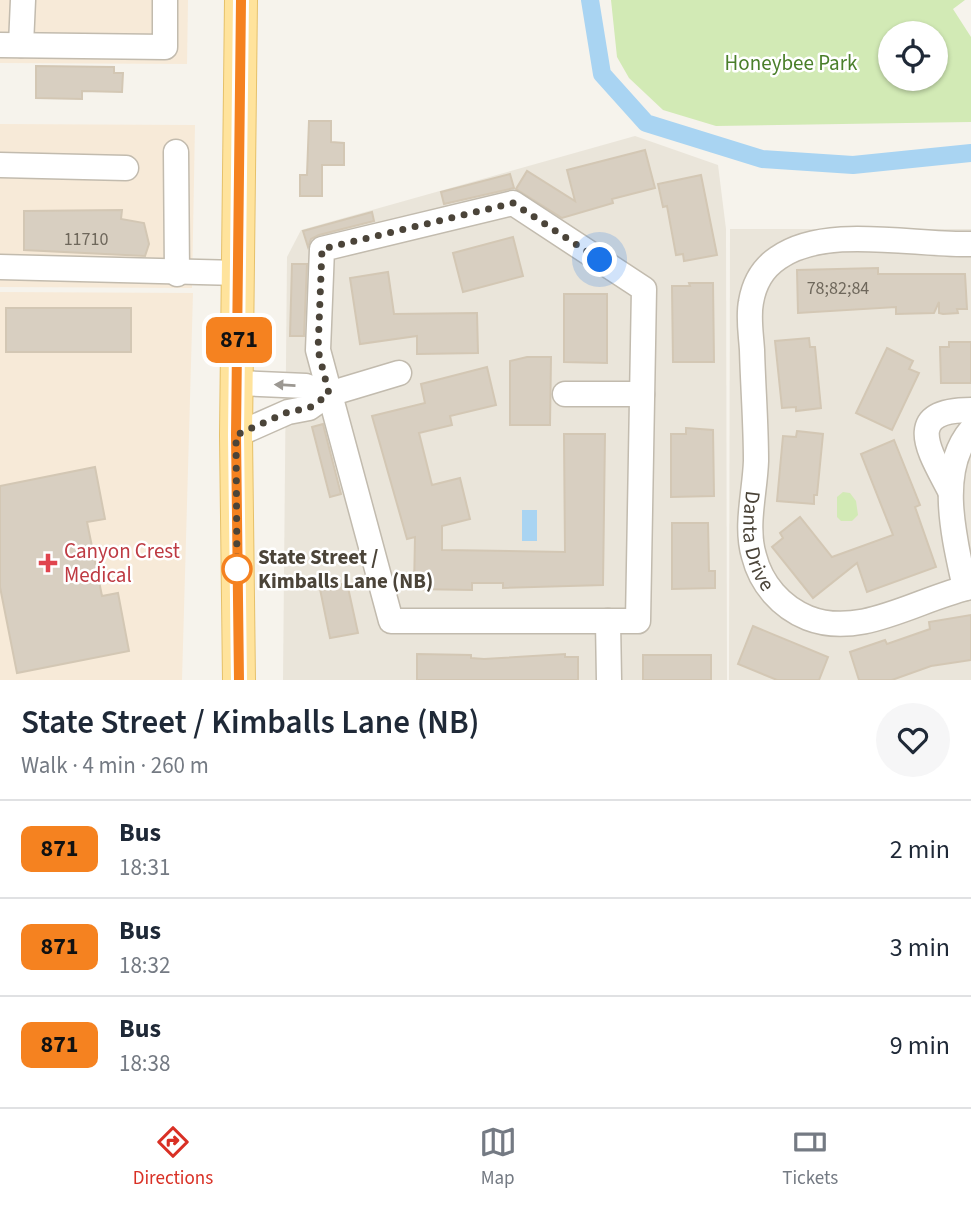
<!DOCTYPE html>
<meta charset="utf-8">
<style>
:root{--surface:#fff;--page:#f6f6f7;--text:#1f2937;--muted:#747a83;--line:#e0e1e3;--accent:#d93025}
body{margin:0;font-family:"Source Sans 3",sans-serif;background:var(--page);color:var(--text);height:100vh;display:flex;flex-direction:column;font-size:26px;white-space:nowrap}
*{box-sizing:border-box;margin:0}
p{font-size:23px;color:var(--muted)}
.icon{flex:none;width:38px;height:38px;fill:none;stroke:currentColor;stroke-width:2;stroke-linecap:round;stroke-linejoin:round}
.map{position:relative;height:680px;overflow:hidden}
.panel{display:flex;flex-direction:column;background:var(--surface);flex:1}
.panel>*{flex:none}
.badge{padding:0 14px;border-radius:10px;font-size:24px;line-height:46px}
.tools{position:absolute;left:878px;top:21px;display:grid;gap:14px}
.tools a{display:grid;place-items:center;width:70px;height:70px;border-radius:50%;background:var(--surface);box-shadow:0 2px 5px #0004;font-size:35px}
.you{position:absolute;width:35px;height:35px;margin:-18px;border:5px solid #fff;border-radius:50%;background:#1a73e8;box-shadow:0 0 0 10px #1a73e833}
.map>.badge{position:absolute;translate:-50% -50%;box-shadow:0 0 0 4px #fff}
.round{display:grid;place-items:center;flex:none;width:74px;height:74px;border-radius:37px;background:var(--page)}
.head{display:flex;align-items:center;justify-content:space-between;height:119px;padding:0 21px}
h1{font-size:33px;font-weight:600;line-height:52px}
ul{padding:0;list-style:none}
li{display:flex;align-items:center;gap:21px;height:98px;padding:0 21px;border-top:2px solid var(--line)}
li div{flex:1}
li b{display:block;font-size:26px}
li em{font-style:normal}
li .badge{min-width:77px;font-weight:700;text-align:center}
.menu{display:flex;justify-content:space-around;align-items:center;height:98px;border-top:2px solid var(--line);background:var(--surface);font-size:19px;color:var(--muted)}
.menu a{display:grid;justify-items:center;gap:4px}
.menu .current{color:var(--accent)}
.map>svg:first-child{display:block}
.residential{fill:#eae5da}
.commercial{fill:#f7ead8}
.green{fill:#d2eab5;fill-rule:evenodd}
.water{fill:#a9d4f2}
.lines{fill:none;stroke-linecap:round;stroke-linejoin:round}
.canal{stroke:#a9d4f2;stroke-width:18}
.building{fill:#d8cfc1;stroke:#d3c7b4;stroke-width:2}
.minor-casing{stroke:#c2bbae;stroke-width:27}
.major-casing{stroke:#e6c16a;stroke-width:34}
.minor{stroke:#fff;stroke-width:24}
.major{stroke:#ffe39c;stroke-width:32}
.oneway{fill:#9c9892}
.line-casing{stroke:#fff;stroke-width:16}
.line{stroke:#f58220;stroke-width:10}
.walk{stroke:#4b4439;stroke-width:7;stroke-dasharray:0 12.6}
.health-dot{fill:#e0444e;stroke:#fff;stroke-width:2.5}
.stop-dot{fill:#fff;stroke:#f58220;stroke-width:3.5}
.labels{text-anchor:middle;stroke-width:5;stroke-linejoin:round;paint-order:stroke}
.number-label{font-size:18px;fill:#6e675b}
.park-label{font-size:21px;fill:#4a7f2a;stroke:#fff}
.street-label{font-size:21px;fill:#4b4439;stroke:#fff}
.health-label{font-size:21px;fill:#be3a42;stroke:#fff;text-anchor:start}
.stop-label{font-size:21px;font-weight:bold;fill:#4b4439;stroke:#fff;text-anchor:start}
</style>
<div class="map">
<svg width="971" height="680" viewBox="0 0 971 680">
<rect width="100%" height="100%" fill="#f6f3ec"/>
<g class="residential">
<polygon points="635,136 718,165 726,229 727,680 283,680 287,257 301,230"/>
<polygon points="730,229 971,229 971,680 729,680"/>
</g>
<g class="commercial">
<polygon points="0,0 188,0 187,64 0,63"/>
<polygon points="0,124 195,125 192,288 0,287"/>
<polygon points="0,292 193,293 182,680 0,680"/>
</g>
<g class="green">
<path d="M611,0H965L953,9L971,37V122L716,126L663,110L629,78L617,57ZM936,33V79H891V33Z"/>
<polygon points="843,492 850,493 856,501 858,515 852,521 841,521 837,517 837,497"/>
</g>
<rect class="water" x="522" y="510" width="15" height="31"/>
<g class="lines">
<polyline class="canal" points="590,0 602,74 646,123 762,159 853,165 971,153"/>
</g>
<g class="building">
<polygon points="36,66 114,67 114,73 123,73 122,92 82,91 82,99 36,98"/>
<polygon points="309,121 331,121 331,142 344,143 344,165 322,165 322,196 300,196 300,175 307,175"/>
<polygon points="645,150 655,188 612,199 613,203 562,218 516,189 527,171 575,201 567,170"/>
<polygon points="510,174 514,188 444,204 441,192"/>
<polygon points="701,175 717,255 684,261 683,254 676,255 667,206 663,207 658,184"/>
<polygon points="122,210 121,219 144,223 149,244 145,256 24,250 24,211"/>
<polygon points="372,212 374,221 319,235 311,239 308,247 303,231"/>
<polygon points="513,237 523,276 463,292 453,253"/>
<polygon points="292,264 307,264 304,336 290,336"/>
<polygon points="878,268 878,274 965,274 967,309 957,309 958,313 943,314 939,313 939,302 934,313 896,314 896,307 798,313 797,270"/>
<polygon points="388,272 394,314 477,313 478,353 417,354 417,336 360,344 350,278"/>
<polygon points="689,283 713,283 714,362 673,362 672,286 690,286"/>
<polygon points="564,294 607,294 607,363 564,362"/>
<rect x="6" y="308" width="125" height="44"/>
<polygon points="809,338 810,347 815,347 821,408 796,411 796,407 782,408 775,341"/>
<polygon points="949,342 971,342 971,383 941,383 940,347 949,347"/>
<polygon points="887,348 913,361 909,369 919,373 892,430 856,413"/>
<polygon points="527,357 551,357 550,425 510,425 510,361"/>
<polygon points="487,367 496,405 450,416 452,425 419,433 432,485 460,478 470,519 442,526 442,550 565,552 564,434 605,434 603,585 503,588 503,583 472,583 472,590 414,589 415,537 407,539 372,416 425,403 421,384"/>
<polygon points="323,424 341,494 330,497 312,427"/>
<polygon points="686,428 713,430 714,496 671,497 671,434 686,434"/>
<polygon points="797,431 823,434 817,495 814,495 814,504 777,501 783,436 796,437"/>
<polygon points="894,440 920,505 915,507 936,567 867,592 857,563 813,598 772,547 783,538 780,533 800,517 832,557 893,535 861,454"/>
<polygon points="95,467 105,519 87,522 102,596 118,593 129,651 17,673 0,587 0,486"/>
<polygon points="672,523 708,523 709,571 715,571 715,588 672,589"/>
<polygon points="347,583 358,633 330,638 320,589"/>
<polygon points="971,615 971,660 931,666 892,680 859,680 850,652 885,640 887,644 930,629 929,622"/>
<polygon points="753,626 828,657 819,680 777,680 738,664"/>
<polygon points="417,654 471,655 471,658 484,659 565,654 565,657 578,657 578,680 417,680"/>
<rect x="643" y="655" width="68" height="25"/>
</g>
<g class="lines">
<g class="minor-casing">
<g id="minor">
<polyline points="0,45 165,47 165,0"/>
<polyline points="21,45 23,0"/>
<polyline points="176,152 177,274"/>
<polyline points="0,165 126,168"/>
<polygon points="513,203 644,289 638,621 391,621 318,350 322,249"/>
<path id="s1" d="M971,244C915,246 826,224 778,258C763,268 754,284 751,302C748,317 751,334 752,350C753,387 756,424 756,461C755,492 745,526 754,556C761,584 781,607 808,618C861,639 919,598 971,587"/>
<polyline points="0,267 239,273"/>
<polyline points="239,383 306,386 329,394"/>
<polyline points="565,394 642,394"/>
<polyline points="236,435 288,412 309,408 329,394 399,373"/>
<path d="M950,491C930,452 901,410 971,410"/>
<path d="M965,588C955,541 936,471 971,430"/>
<polyline points="608,621 609,680"/>
</g>
</g>
<g class="major-casing">
<polyline id="major" points="239,680 236,435 241,0"/>
</g>
<use href="#minor" class="minor"/>
<use href="#major" class="major"/>
</g>
<defs><path id="oneway-solid" d="M-6-.8H1V-3.2L6.5 0L1 3.2V.8H-6Z" transform="scale(1.75)"/></defs>
<use class="oneway" href="#oneway-solid" transform="translate(285 385) rotate(-177)"/>
<g class="lines">
<g class="line-casing">
<polyline id="line" points="239,680 236,435 241,0"/>
</g>
<use href="#line" class="line"/>
<polyline class="walk" points="237,569 236,435 288,412 309,408 329,394 318,350 322,249 513,203 600,260"/>
</g>
<path class="health-dot" d="M44.5 552.5h7v7h7v7h-7v7h-7v-7h-7v-7h7z"/>
<circle class="stop-dot" cx="237" cy="569" r="14"/>
<g class="labels">
<g class="number-label">
<text x="86" y="245">11710</text>
<text x="838" y="294">78;82;84</text>
</g>
<g class="park-label">
<text x="791" y="70">Honeybee Park</text>
</g>
<g class="street-label">
<text dy="7" stroke="none"><textPath href="#s1" startOffset="490">Danta Drive</textPath></text>
</g>
<g class="health-label">
<text x="64" y="558">Canyon Crest<tspan x="64" dy="24">Medical</tspan></text>
</g>
<g class="stop-label">
<text x="258" y="564">State Street /<tspan x="258" dy="24">Kimballs Lane (NB)</tspan></text>
</g>
</g>
</svg>
<div class="tools">
<a><svg class="icon" aria-label="locate" viewBox="0 0 24 24"><circle cx="12" cy="12" r="6"/><path d="M12 2v4M12 18v4M2 12h4M18 12h4"/></svg></a>
</div>
<div class="you" style="left:600px;top:260px"></div>
<b class="badge" style="left:239px;top:340px;background:#f58220;color:#111">871</b>
</div>
<section class="panel">
<div class="head"><div><h1>State Street / Kimballs Lane (NB)</h1><p>Walk · 4 min · 260 m</p></div><a class="round"><svg class="icon" aria-label="heart" viewBox="0 0 24 24"><path d="M12 20l-8-8c-3-5 5-10 8-4 3-6 11-1 8 4z"/></svg></a></div>
<ul>
<li><span class="badge" style="background:#f58220;color:#111">871</span><div><b>Bus</b><p>18:31</p></div><em>2 min</em></li>
<li><span class="badge" style="background:#f58220;color:#111">871</span><div><b>Bus</b><p>18:32</p></div><em>3 min</em></li>
<li><span class="badge" style="background:#f58220;color:#111">871</span><div><b>Bus</b><p>18:38</p></div><em>9 min</em></li>
</ul>
</section>
<nav class="menu">
<a class="current"><svg class="icon" aria-label="directions" viewBox="0 0 24 24"><path d="M12 3l9 9-9 9-9-9zM9 14v-3h6M13 9l2 2-2 2"/></svg>Directions</a>
<a><svg class="icon" aria-label="map" viewBox="0 0 24 24"><path d="M3 6l6-2 6 2 6-2v14l-6 2-6-2-6 2zM9 4v14M15 6v14"/></svg>Map</a>
<a><svg class="icon" aria-label="tickets" viewBox="0 0 24 24"><path d="M3 7h18v10H3zM15 7v10"/></svg>Tickets</a>
</nav>
